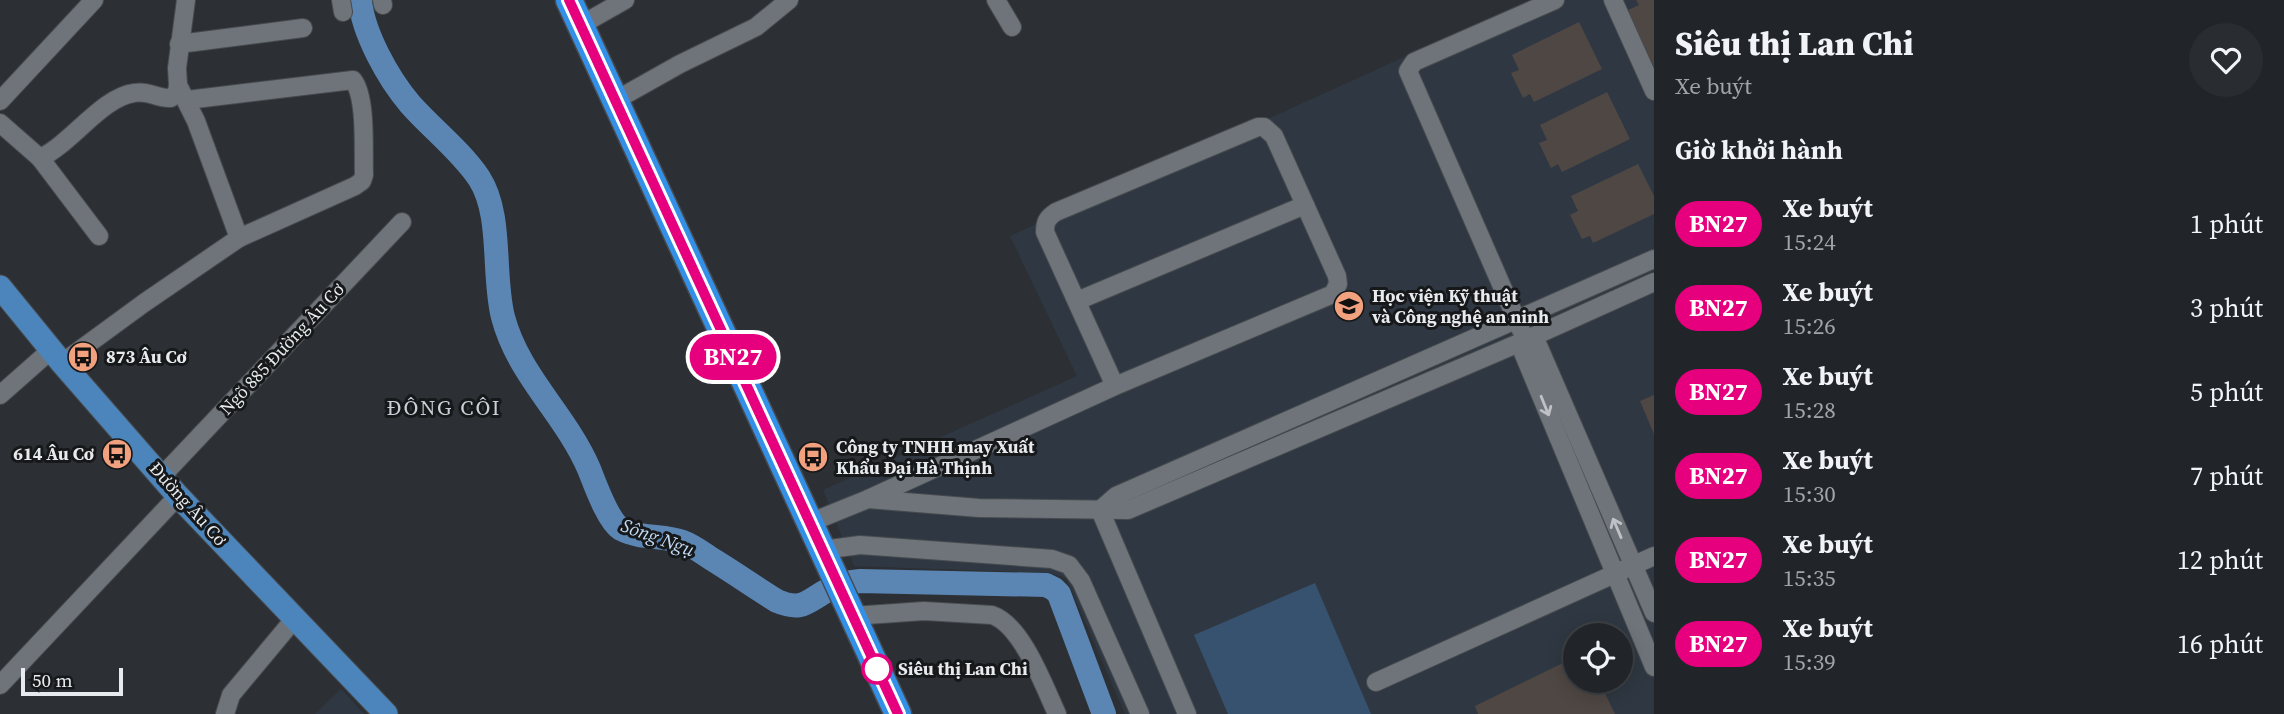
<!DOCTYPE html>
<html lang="vi">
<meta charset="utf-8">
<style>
:root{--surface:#212428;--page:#292c30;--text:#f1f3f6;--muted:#a2a4a8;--line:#3e4145}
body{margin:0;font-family:"Source Serif 4",serif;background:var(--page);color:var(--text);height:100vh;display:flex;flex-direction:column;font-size:26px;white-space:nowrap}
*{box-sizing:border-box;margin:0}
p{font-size:23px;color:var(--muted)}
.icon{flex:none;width:38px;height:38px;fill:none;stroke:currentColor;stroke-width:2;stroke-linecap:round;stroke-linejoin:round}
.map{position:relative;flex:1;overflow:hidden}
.drawer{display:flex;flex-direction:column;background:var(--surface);width:630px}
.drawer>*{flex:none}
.badge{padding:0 14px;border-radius:23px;font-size:24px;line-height:46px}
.tools{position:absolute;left:1563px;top:623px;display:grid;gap:14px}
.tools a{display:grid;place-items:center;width:70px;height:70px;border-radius:50%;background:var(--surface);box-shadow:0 4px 18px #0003,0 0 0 2px var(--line);font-size:35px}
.scale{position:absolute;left:21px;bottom:18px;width:102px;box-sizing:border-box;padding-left:7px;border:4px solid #e8ebee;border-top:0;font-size:19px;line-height:24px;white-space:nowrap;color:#e8ebee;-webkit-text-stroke:5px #16181a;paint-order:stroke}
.map>.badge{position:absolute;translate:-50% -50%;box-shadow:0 0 0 4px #fff}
h2{padding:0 21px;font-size:26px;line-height:63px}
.round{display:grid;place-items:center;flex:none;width:74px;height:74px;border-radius:37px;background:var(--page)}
.summary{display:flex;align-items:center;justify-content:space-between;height:119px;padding:0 21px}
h1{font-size:33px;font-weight:800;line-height:52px}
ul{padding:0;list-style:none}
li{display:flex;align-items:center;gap:21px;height:84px;padding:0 21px}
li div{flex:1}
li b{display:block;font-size:26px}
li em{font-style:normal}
li .badge{min-width:77px;font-weight:700;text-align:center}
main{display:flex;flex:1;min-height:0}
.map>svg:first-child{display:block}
.built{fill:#2f3842;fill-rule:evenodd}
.green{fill:#37526e}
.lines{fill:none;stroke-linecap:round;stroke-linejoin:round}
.river{stroke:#5b86b4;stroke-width:24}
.building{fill:#4f4744}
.minor-casing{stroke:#474b4f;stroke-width:20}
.major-casing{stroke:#474b4f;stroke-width:25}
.highway-casing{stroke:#474b4f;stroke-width:29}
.minor{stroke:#6f747a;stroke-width:18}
.major{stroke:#4c85bb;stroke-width:23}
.highway{stroke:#3490e6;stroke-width:26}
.oneway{stroke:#bec1c5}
.line-casing{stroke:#fff;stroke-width:16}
.line{stroke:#e6007e;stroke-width:10}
.stop-dot{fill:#fff;stroke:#e6007e;stroke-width:3.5}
.labels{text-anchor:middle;stroke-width:6;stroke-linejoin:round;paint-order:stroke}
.poi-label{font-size:18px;font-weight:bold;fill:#e8ebee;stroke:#16181a;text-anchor:start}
.street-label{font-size:18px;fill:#e8ebee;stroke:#16181a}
.stop-label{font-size:18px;font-weight:bold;fill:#e8ebee;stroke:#16181a;text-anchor:start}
.water-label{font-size:19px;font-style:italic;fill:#c3dcf7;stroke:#16181a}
.quarter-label{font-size:21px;letter-spacing:2px;fill:#c9cfd6;stroke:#16181a}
</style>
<main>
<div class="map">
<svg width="1654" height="714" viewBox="0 0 1654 714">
<rect width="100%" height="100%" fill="#2c3035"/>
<g class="built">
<path d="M1530,0H1654V714H1125L1066,578L1050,573L854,566L823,490L1077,376L1010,236ZM1575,635H1620V681H1575Z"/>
<polygon points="341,689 364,714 315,714"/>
</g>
<polygon class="green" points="1315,583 1371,714 1228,714 1194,635"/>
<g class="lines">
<path class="river" d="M360,0C363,33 388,78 410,104C432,129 460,150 479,178C503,215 492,274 503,317C518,375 566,415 589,469C595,484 608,521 621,529C640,539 663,535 683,542C694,546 705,555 715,561C736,574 756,588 777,601C803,612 807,601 828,590C839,584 848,582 860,581L1046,585L1054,589L1059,594L1104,714"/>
</g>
<g class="building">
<polygon points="1636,0 1654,0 1654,78 1624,12 1639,5"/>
<polygon points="1579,22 1602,69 1534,102 1530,94 1523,98 1511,73 1519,70 1512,55"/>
<polygon points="1607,92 1630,139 1562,172 1558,164 1551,168 1539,143 1547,140 1540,125"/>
<polygon points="1638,164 1654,196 1654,214 1593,243 1590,236 1582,239 1570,215 1578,211 1571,196"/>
<polygon points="1654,395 1654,434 1640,401"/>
<polygon points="1567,661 1573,675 1575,675 1575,681 1599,681 1615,714 1478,714 1475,706"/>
</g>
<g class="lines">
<g class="minor-casing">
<g id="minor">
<polyline points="186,0 177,68 178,85 196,121 239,238"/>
<polyline points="341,0 343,12"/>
<polyline points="382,0 383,5"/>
<polyline points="996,0 1012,27"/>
<polyline points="1613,0 1654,91"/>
<polyline points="581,25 625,0"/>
<polyline points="179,44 303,28"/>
<polyline points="616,100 680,64 756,27 789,0"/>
<polyline points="0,101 94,0"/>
<path d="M0,123L40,158C71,144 102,97 134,93C148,90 158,99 171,98L177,92L178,85"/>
<polyline points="40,158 99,236"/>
<polyline points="1077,301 1305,205"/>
<polyline points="1521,330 1408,71 1414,62 1555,0"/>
<polyline points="1534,336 1654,613"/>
<polyline points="1519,343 1654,667"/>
<path d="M62,363L144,303L239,238L355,186L362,181L364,175C363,151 367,98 353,80L187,100"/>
<polyline points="0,395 51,350"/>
<polyline points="162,476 402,222"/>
<path d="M868,499L1115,386L1333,294L1338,284L1337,276L1274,136L1264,127H1258L1056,212C1047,218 1045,222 1045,232L1115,386"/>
<polyline points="809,523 868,499 979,508 1128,510 1519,343 1654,282"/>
<polyline points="822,550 860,545 1052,559 1069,565 1081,581 1140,714"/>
<path d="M852,616L924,611L992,615C1022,625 1044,686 1057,714"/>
<polyline points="1376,682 1654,556"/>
<polyline points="0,685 178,496"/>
<polyline points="225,714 231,695 296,617"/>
<polyline points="1187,714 1100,510 1116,496 1654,259"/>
</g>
</g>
<g class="major-casing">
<polyline id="major" points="0,287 62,363 178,496 386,714"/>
</g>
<g class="highway-casing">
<polyline id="highway" points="569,0 898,714"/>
</g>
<use href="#minor" class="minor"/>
<use href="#major" class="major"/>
<use href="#highway" class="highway"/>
</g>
<defs><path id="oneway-shaft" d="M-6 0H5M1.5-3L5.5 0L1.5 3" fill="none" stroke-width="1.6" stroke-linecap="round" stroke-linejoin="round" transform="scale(1.75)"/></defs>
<g class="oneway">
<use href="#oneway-shaft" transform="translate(1545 406) rotate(68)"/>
<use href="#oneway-shaft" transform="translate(1617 528) rotate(-113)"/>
</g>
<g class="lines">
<g class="line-casing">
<polyline id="line" points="569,0 898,714"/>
</g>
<use href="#line" class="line"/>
</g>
<defs>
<g id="university-disc" transform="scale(1.575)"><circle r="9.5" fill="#f1a17e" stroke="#16181a"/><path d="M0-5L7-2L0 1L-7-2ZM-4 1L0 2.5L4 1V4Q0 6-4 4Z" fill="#111"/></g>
<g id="bus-disc" transform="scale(1.575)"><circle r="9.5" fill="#f1a17e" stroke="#16181a"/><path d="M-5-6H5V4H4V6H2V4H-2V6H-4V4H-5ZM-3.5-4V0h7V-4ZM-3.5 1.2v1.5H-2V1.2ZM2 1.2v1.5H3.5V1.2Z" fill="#111"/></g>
</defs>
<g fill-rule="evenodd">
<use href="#university-disc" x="1349" y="306"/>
<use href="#bus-disc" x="83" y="357"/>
<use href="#bus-disc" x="117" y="454"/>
<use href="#bus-disc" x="813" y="457"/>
</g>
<circle class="stop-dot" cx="877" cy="669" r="14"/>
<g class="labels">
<g class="poi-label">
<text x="1372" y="302">Học viện Kỹ thuật<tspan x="1372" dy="21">và Công nghệ an ninh</tspan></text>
<text x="106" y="363">873 Âu Cơ</text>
<text x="836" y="453">Công ty TNHH may Xuất<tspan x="836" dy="21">Khẩu Đại Hà Thịnh</tspan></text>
<text x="94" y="460" text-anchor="end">614 Âu Cơ</text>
</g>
<g class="street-label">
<text transform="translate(282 349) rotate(-47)" y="6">Ngõ 885 Đường Âu Cơ</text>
<text transform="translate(188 504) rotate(48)" y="6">Đường Âu Cơ</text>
</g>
<g class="stop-label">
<text x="898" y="675">Siêu thị Lan Chi</text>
</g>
<g class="water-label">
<text transform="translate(658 537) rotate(20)" y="7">Sông Ngụ</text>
</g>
<g class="quarter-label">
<text x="444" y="415">ĐÔNG CÔI</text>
</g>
</g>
</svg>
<div class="tools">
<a><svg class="icon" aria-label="locate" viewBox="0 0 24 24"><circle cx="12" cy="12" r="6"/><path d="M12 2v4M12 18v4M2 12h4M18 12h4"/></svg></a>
</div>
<div class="scale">50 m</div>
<b class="badge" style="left:733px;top:357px;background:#e6007e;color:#fff">BN27</b>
</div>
<section class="drawer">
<div class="summary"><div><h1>Siêu thị Lan Chi</h1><p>Xe buýt</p></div><a class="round"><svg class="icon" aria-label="heart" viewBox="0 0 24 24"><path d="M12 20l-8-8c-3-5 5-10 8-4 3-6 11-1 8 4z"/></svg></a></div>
<h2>Giờ khởi hành</h2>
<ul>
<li><span class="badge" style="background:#e6007e;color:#fff">BN27</span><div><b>Xe buýt</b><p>15:24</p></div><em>1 phút</em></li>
<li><span class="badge" style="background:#e6007e;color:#fff">BN27</span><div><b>Xe buýt</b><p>15:26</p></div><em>3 phút</em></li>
<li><span class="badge" style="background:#e6007e;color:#fff">BN27</span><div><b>Xe buýt</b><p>15:28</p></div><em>5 phút</em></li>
<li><span class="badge" style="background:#e6007e;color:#fff">BN27</span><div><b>Xe buýt</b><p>15:30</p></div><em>7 phút</em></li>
<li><span class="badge" style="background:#e6007e;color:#fff">BN27</span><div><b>Xe buýt</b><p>15:35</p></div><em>12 phút</em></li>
<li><span class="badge" style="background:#e6007e;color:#fff">BN27</span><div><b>Xe buýt</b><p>15:39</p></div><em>16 phút</em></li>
</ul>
</section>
</main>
